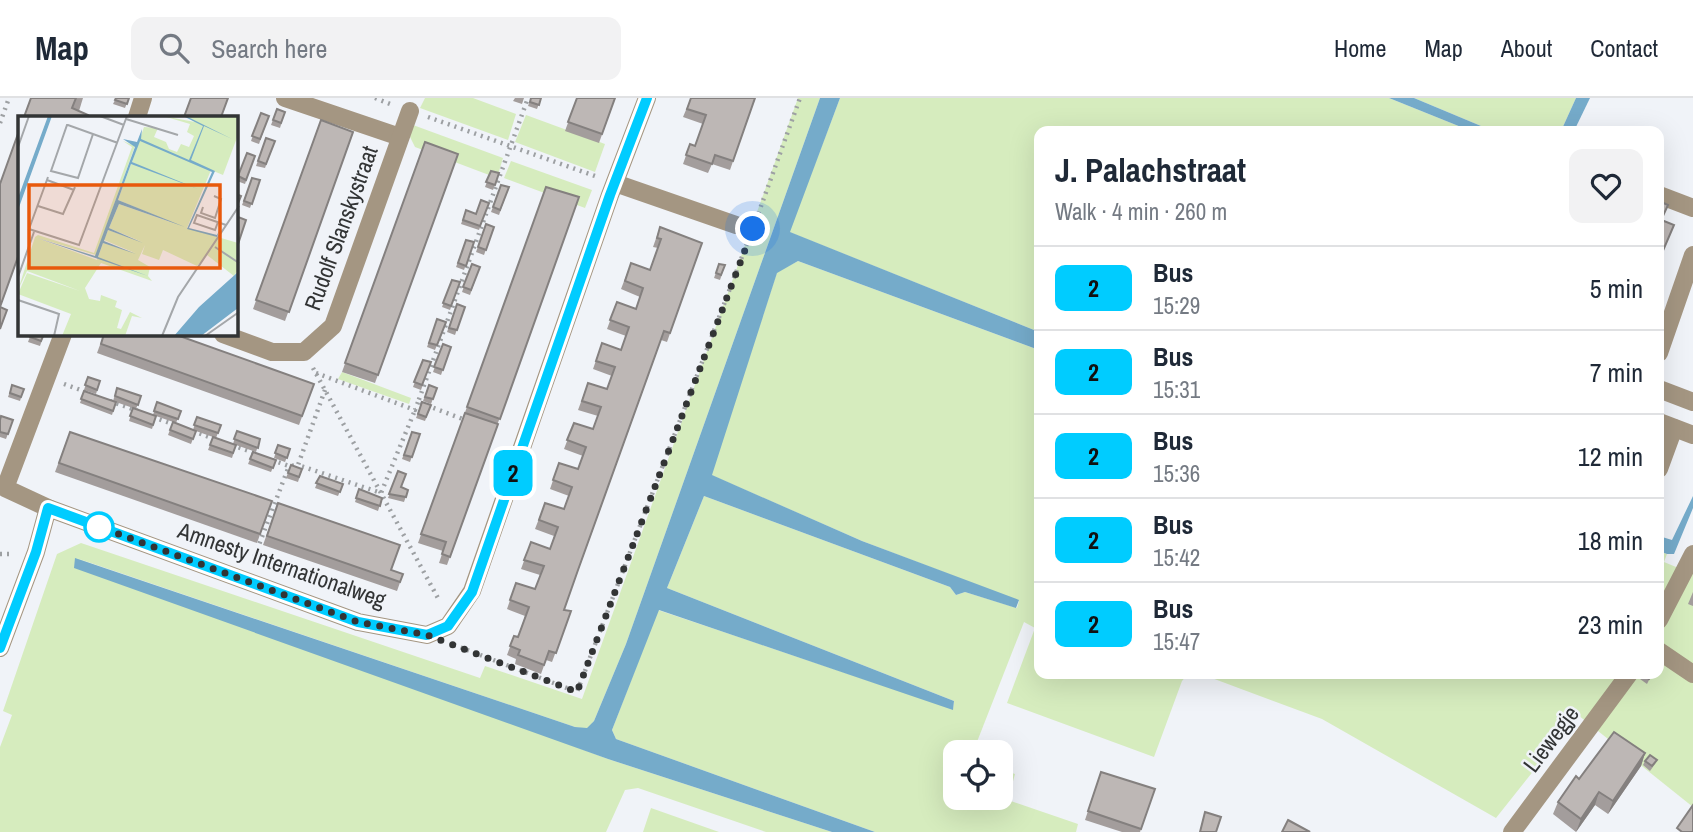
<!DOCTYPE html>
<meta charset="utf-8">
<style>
:root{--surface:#fff;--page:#f2f2f3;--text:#1f2937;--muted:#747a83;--line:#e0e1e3}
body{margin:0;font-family:"Archivo Narrow",sans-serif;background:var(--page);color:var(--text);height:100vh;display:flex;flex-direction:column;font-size:26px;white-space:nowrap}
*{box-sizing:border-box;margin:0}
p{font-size:23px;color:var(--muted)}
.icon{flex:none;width:38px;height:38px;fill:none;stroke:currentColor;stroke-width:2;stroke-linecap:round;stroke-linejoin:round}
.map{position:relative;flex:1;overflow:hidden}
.sheet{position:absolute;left:1034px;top:28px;width:630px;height:553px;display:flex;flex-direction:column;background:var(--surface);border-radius:14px;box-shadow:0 7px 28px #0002}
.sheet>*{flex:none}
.badge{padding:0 14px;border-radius:10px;font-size:24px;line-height:46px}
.fabs{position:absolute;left:943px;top:642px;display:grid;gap:14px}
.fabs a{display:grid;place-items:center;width:70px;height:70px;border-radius:14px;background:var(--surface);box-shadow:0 7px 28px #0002;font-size:35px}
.you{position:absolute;width:35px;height:35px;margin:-18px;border:5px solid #fff;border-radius:50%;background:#1a73e8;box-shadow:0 0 0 10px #1a73e833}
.map>.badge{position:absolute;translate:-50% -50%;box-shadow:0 0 0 4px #fff}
.round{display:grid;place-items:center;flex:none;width:74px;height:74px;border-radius:14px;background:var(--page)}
.summary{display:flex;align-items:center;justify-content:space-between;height:119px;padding:0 21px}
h1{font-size:33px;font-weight:800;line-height:52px}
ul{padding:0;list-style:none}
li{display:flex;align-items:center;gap:21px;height:84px;padding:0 21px;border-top:2px solid var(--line)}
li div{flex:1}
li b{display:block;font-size:26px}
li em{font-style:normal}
li .badge{min-width:77px;font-weight:700;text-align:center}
header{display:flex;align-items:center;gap:42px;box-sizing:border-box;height:98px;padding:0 35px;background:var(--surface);border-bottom:2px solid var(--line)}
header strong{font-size:33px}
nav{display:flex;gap:38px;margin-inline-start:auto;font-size:24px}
.search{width:490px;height:63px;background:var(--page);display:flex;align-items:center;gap:18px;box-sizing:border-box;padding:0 24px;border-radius:14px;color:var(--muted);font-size:26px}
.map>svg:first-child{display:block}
.green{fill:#d6ecbe}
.water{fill:#75abca}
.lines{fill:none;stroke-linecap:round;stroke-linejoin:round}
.path{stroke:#9da0a3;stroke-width:4.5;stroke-dasharray:2 5;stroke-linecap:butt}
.minor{stroke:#a49682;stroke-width:18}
.wall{fill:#a39d9c}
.shaded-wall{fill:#84807f}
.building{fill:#bdb7b5;stroke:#84807f;stroke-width:2}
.line-casing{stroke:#fff;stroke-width:16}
.line{stroke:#0cf;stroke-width:10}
.walk{stroke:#323435;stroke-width:7;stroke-dasharray:0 12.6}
.stop-dot{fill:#fff;stroke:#0cf;stroke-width:3.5}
.labels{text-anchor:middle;stroke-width:5;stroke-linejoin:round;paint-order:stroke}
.street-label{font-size:23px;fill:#323435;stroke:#f0f3f8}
.inset-road{fill:none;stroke:#a4a7aa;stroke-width:2}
.view{fill:#e8590c;fill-opacity:0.15;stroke:#e8590c;stroke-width:3.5}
.inset-edge{fill:none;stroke:#323435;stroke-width:3.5}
</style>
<header>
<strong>Map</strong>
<div class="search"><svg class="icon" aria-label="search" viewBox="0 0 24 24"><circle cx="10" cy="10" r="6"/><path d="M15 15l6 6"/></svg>Search here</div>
<nav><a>Home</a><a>Map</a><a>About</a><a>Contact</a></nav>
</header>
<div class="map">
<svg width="1693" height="734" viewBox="0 0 1693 734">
<rect width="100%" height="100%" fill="#f0f3f8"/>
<g class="green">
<polygon points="425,0 473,0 516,16 508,42 420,10"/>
<polygon points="798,0 820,0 626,546 594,623 587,631 575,629 76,460 608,661 832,734 766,734 638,690 625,692 606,734 0,734 0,649 12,617 3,613 57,456 81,445 480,580 485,568 582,601"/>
<polygon points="840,0 1389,0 1471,33 1040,33 1039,234 789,134"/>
<polygon points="1414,0 1576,0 1561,33 1493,33"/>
<polygon points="526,17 605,46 595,74 515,44"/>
<polygon points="413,27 503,60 497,80 415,49 410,39"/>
<polygon points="511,63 592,92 585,110 504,80"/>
<polygon points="798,163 1039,252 1040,576 1188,576 1182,583 1154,659 1007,605 1035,530 1024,524 973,654 956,654 956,700 1001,700 1001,671 1015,676 1008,702 1078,726 1076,734 875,734 616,641 612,632 658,512 953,611 954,603 667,490 704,398 950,489 956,497 965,494 1017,510 1019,503 862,443 711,377 777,174"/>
<polygon points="342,274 411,300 409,306 338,281"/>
<polygon points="1659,453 1667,456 1664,464 1693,476 1693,709 1578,617 1496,720 1322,621 1201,576 1659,576"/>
<polygon points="651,710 719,734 643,734"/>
</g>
<g class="water">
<polygon points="820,0 840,0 790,134 1039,234 1039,252 798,163 777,175 712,377 862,443 1019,502 1016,510 965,494 956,497 950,489 704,398 667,490 954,603 953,612 659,512 612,632 616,641 875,734 832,734 608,661 74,470 75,460 575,629 587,630 594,623 626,546"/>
<polygon points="1389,0 1414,0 1493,33 1471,33"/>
<polygon points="1576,0 1590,0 1574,33 1561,33"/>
<polygon points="1693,398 1693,410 1674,456 1667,456 1659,453 1659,438 1672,442"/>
</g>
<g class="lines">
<g class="path">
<polyline points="375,0 390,6"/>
<polyline points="428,19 595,78"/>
<polyline points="0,25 9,0"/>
<polyline points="756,122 800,0"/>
<polyline points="313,270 439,502"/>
<polyline points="316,275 415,312 418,304"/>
<polyline points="64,286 89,295"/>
<polyline points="325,292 298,367 381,395 415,312"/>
<polyline points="110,303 138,313"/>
<polyline points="153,319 178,328"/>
<polyline points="468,323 418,304 528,0"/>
<polyline points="193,333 217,342"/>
<polyline points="232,347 257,356"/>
<polyline points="272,362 289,368 298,367"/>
<polyline points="0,456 13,456"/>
<polyline points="252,465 289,368"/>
<polyline points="454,547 577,594 748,143"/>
</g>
<g class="minor">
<polyline points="285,0 400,39"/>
<polyline points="137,19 143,0"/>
<polyline points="615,85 736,127"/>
<polyline points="1659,97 1693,110"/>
<polyline points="63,236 5,390 48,410 358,524 427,537 448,528 472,493 610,97 647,0"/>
<polyline points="223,236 272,254 304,254 333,228 410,13"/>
<polyline points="1659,255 1693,157"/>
<polyline points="1659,291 1693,304"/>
<polyline points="1659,324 1693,337"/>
<polyline points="1659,371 1674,330"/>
<polyline points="1659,522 1693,456"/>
<polyline points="0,550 36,454 48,410"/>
<polyline points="1659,553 1693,576"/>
<polyline points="1512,734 1629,576"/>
</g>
</g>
<g class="wall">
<polygon points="31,0 83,0 79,13"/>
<polygon points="116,0 129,0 125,10 113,6"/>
<polygon points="515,0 524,0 522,6 513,3"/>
<polygon points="531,0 541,0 537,11 528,8"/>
<polygon points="577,0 615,0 599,45 565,33"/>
<polygon points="691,0 755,0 730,72 712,66 708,75 683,66 690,46 695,48 703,26 683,19"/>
<polygon points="277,11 285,14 280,30 271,27"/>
<polygon points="261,15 269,18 259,46 251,43"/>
<polygon points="321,22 353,34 285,223 253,211"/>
<polygon points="266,40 275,43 265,70 256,68"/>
<polygon points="425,44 458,56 375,285 342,274"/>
<polygon points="247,55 255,58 245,86 237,83"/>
<polygon points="491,73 499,75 493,92 485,89"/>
<polygon points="252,80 260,82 250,110 242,107"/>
<polygon points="501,87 509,89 499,117 491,114"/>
<polygon points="546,89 579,99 447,467 439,465 443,453 418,445"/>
<polygon points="489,105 479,132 461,126 466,112 476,116"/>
<polygon points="486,126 494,129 484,157 476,154"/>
<polygon points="660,129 702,145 667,244 661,242 564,512 571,513 552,564 546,562 541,576 515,566 516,561 507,557 514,538 518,539 525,518 507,511 516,485 535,491 540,477 521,471 531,444 550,451 554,438 535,431 545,405 564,411 569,398 550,391 559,365 578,371 583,358 564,351 574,325 593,331 598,318 578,312 588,285 607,291 612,278 593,271 602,245 621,252 626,238 607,231 617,204 636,211 640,199 621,191 631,165 650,172 658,150 653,149"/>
<polygon points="466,142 474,144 464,172 456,169"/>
<polygon points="472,166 480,169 470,197 462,194"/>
<polygon points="719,166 725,167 720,182 714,180"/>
<polygon points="452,182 460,184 450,212 442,209"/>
<polygon points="457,206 465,209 455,237 447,234"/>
<polygon points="437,221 446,224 435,252 427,249"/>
<polygon points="31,236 44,236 40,248 28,244"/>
<polygon points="104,236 314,286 299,327 97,255"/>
<polygon points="443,246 451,249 441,277 433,274"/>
<polygon points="423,262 431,264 421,292 413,289"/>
<polygon points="88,279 100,283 96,296 84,292"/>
<polygon points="12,287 24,291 20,303 8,299"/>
<polygon points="429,287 437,290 431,306 423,303"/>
<polygon points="117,290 141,298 136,311 153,317 157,304 181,313 176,325 156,318 152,331 129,323 133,310 113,303"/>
<polygon points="84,293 116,304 112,317 80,305"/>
<polygon points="422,304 431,307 425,323 416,320"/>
<polygon points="197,319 221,327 216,340 233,346 237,333 260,341 256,354 236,347 232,360 208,352 213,339 193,332"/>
<polygon points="0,322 13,322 6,341 0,339"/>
<polygon points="173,324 196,333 191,346 168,337"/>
<polygon points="70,334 272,403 257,445 55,374"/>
<polygon points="412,334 420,336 410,364 402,361"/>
<polygon points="278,347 290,351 285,364 274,360"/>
<polygon points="253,354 276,362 271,374 248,366"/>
<polygon points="291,367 302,371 298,384 286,380"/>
<polygon points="398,373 401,389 408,392 404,404 388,400"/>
<polygon points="320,378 343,386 338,398 315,390"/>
<polygon points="359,391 382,400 378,413 355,404"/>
<polygon points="278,405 391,472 403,476 397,493 263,447"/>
<polygon points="1693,494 1693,508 1688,506"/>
<polygon points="1642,576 1652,576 1647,586 1640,581"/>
<polygon points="1645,655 1641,668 1608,716 1595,707 1576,734 1553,716 1558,704 1579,681"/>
<polygon points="1657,662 1655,666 1650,673 1643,667 1645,663"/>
<polygon points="1101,674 1155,691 1140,734 1122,734 1085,722"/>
</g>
<g class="shaded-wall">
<polygon points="1645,655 1641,668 1608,716 1613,703"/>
<polygon points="1599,694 1595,707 1576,734 1581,721"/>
</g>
<g class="building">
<polygon points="31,0 76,0 72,10 88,17 87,19 24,19"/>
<polygon points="116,0 129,0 127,6 115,2"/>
<polygon points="191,0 228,0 221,19 184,19"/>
<polygon points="531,0 541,0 539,7 530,4"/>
<polygon points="577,0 615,0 602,36 568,24"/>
<polygon points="691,0 755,0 733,63 715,57 712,66 686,57 690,46 695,48 706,17 687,11"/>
<polygon points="277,11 285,14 281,25 273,22"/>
<polygon points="261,15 269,18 260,41 252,38"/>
<polygon points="321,22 353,34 289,214 256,202"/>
<polygon points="19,33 19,156 0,209 7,212 0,231 0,86"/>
<polygon points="266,40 275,43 266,66 258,63"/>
<polygon points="425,44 458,56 378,277 345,265"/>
<polygon points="247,55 255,58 246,82 238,78"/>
<polygon points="491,73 499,75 495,87 486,84"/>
<polygon points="252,80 260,82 252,106 244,103"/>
<polygon points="501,87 509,89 500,112 493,109"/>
<polygon points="546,89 579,99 500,321 467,309"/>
<polygon points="236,96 241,98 236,110"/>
<polygon points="481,102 489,105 480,128 463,122 466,112 476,116"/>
<polygon points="1659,103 1668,107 1663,118 1659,116"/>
<polygon points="238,119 246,122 238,146 236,145 236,124"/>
<polygon points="1659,121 1674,127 1659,162"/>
<polygon points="486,126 494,129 486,152 478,149"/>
<polygon points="660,129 702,145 670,235 664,233 578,472 564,512 571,513 556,555 549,553 544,567 518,557 520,552 510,548 514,538 518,539 529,509 510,502 516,485 535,491 544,468 524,462 528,452 531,444 550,451 558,429 539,422 545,405 564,411 572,389 553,382 559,365 578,371 586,349 567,342 574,325 593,331 601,309 582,303 588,285 607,291 615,269 596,263 602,245 621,252 629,229 610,222 617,204 636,211 643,190 625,183 631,165 650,172 661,141 657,140"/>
<polygon points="466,142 474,144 466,168 458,165"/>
<polygon points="472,166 480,169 471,192 463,189"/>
<polygon points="719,166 725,167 721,177 716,175"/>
<polygon points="452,182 460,184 451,208 443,205"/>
<polygon points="457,206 465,209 457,232 449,230"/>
<polygon points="437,221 446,224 437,247 429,245"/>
<polygon points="31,236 44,236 41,243 30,239"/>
<polygon points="104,236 174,236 314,286 302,318 101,246"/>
<polygon points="443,246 451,249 443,272 434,269"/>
<polygon points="423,262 431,264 422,287 414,284"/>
<polygon points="88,279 100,283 97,292 85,287"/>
<polygon points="12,287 24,291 21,299 10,295"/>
<polygon points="429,287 437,290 433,301 425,299"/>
<polygon points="117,290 141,298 138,307 115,298"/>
<polygon points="84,293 116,304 113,313 81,301"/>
<polygon points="157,304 181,313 178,321 154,313"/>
<polygon points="422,304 431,307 426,319 418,316"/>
<polygon points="133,310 156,318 153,327 130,318"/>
<polygon points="465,315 498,326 450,459 442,456 446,444 421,436"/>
<polygon points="1,318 13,322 8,336 0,334 0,322"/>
<polygon points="197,319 221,327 218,335 194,327"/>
<polygon points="173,324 196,333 193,341 170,332"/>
<polygon points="237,333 260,341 258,350 234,341"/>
<polygon points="70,334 272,403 260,436 59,365"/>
<polygon points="412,334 420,336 412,359 404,357"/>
<polygon points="213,339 236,347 233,355 210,347"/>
<polygon points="278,347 290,351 287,360 275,355"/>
<polygon points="253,354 276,362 273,370 250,361"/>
<polygon points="291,367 302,371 299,379 288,375"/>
<polygon points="398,373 406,376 401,389 408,392 406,399 389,396"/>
<polygon points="320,378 343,386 340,394 316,385"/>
<polygon points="359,391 382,400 380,408 356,400"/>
<polygon points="278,405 400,447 391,472 403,476 400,484 267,438"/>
<polygon points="1642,576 1652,576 1649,581 1642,577"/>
<polygon points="1614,634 1645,655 1613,703 1599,694 1581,721 1558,704 1576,678 1579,681"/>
<polygon points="1650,657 1657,662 1652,668 1645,663"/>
<polygon points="1101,674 1155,691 1141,731 1088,713"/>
<polygon points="1693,707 1693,734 1682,734 1677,730"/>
<polygon points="1205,714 1221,719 1216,734 1200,734"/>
<polygon points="1288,722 1310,734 1282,734"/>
</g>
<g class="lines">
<g class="line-casing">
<polyline id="line" points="0,550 36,454 48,410 358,524 427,537 448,528 472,494 610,97 647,0"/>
</g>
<use href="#line" class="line"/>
<polyline class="walk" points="99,429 97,428 358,524 427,537 577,594 753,131"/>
</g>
<circle class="stop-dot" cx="99" cy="429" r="14"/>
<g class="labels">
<g class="street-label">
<text transform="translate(341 130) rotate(-70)" y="8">Rudolf Slanskystraat</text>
<text transform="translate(282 467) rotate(19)" y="8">Amnesty Internationalweg</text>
<text transform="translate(1551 641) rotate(-53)" y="8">Liewegje</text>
</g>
</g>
<g transform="translate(18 18)">
<rect width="220" height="220" fill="#f0f3f8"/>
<path d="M145,0L177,6L168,0H220V19L205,59L193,54L169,112L220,127V154L216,160L189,139L179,150L145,134L141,144L124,138L127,129L120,144L132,151L130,160L134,165L83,147L67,172L71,183L82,185L83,179L99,185L97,191L104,194L99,212L103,213L112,196L124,202L114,200L107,220H44L53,198L0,178L9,157L62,175L9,155L0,174L17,121L20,119L76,137L114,31L105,25L117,30L78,139L19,122L79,144L85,127L117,137L86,124L90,114L124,126L91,112L101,88L158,108L100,84L113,48L120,49L114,46L126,11L140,12L136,21L148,26L151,33L159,36L163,28L171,31L176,20L169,16L172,8Z" fill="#d6ecbe"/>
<path d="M30,0H34L0,94V82ZM165,0H168L214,23L186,10L173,44L197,55L171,112L199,119L203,111L199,121L169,113L194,56L122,25L114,46L180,73L113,48L100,84L167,111L101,88L91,112L125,127L90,114L86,125L118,138L85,127L80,141L130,160L19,122L77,140L117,31L105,23L119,26L124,13L123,23L171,44L185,10ZM220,156V192L183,220H156L181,191Z" fill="#75abca"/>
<path class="inset-road" d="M82,0L106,9M108,3L160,19M75,18L60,62L33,55L49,9H50L100,27M0,31L11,0M30,61L11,113L61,129L109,0M29,64L56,74M20,90L45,98L57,71M185,91L183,97L197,102L203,83L196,80M200,106L197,114L176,107L179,99L208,109M197,131L221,147M0,161L16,116M0,184L41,198L36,220M144,220L160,181L221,90M187,220L221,196"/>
<path class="view" d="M11,69H202V152H11Z"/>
<rect width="220" height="220" class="inset-edge"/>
</g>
</svg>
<div class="fabs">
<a><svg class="icon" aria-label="locate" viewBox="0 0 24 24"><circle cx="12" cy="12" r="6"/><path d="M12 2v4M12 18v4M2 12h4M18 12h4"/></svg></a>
</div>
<div class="you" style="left:753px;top:131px"></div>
<b class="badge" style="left:513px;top:375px;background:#0cf;color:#111">2</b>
<section class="sheet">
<div class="summary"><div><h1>J. Palachstraat</h1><p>Walk · 4 min · 260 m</p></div><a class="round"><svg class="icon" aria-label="heart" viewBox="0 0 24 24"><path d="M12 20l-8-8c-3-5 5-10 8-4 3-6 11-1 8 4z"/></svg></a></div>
<ul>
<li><span class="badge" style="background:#0cf;color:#111">2</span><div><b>Bus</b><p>15:29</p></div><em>5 min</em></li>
<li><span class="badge" style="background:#0cf;color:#111">2</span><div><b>Bus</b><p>15:31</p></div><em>7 min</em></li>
<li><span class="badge" style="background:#0cf;color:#111">2</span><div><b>Bus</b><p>15:36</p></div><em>12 min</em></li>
<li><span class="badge" style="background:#0cf;color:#111">2</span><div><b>Bus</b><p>15:42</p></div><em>18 min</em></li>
<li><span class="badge" style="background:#0cf;color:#111">2</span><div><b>Bus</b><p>15:47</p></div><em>23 min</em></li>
</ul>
</section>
</div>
